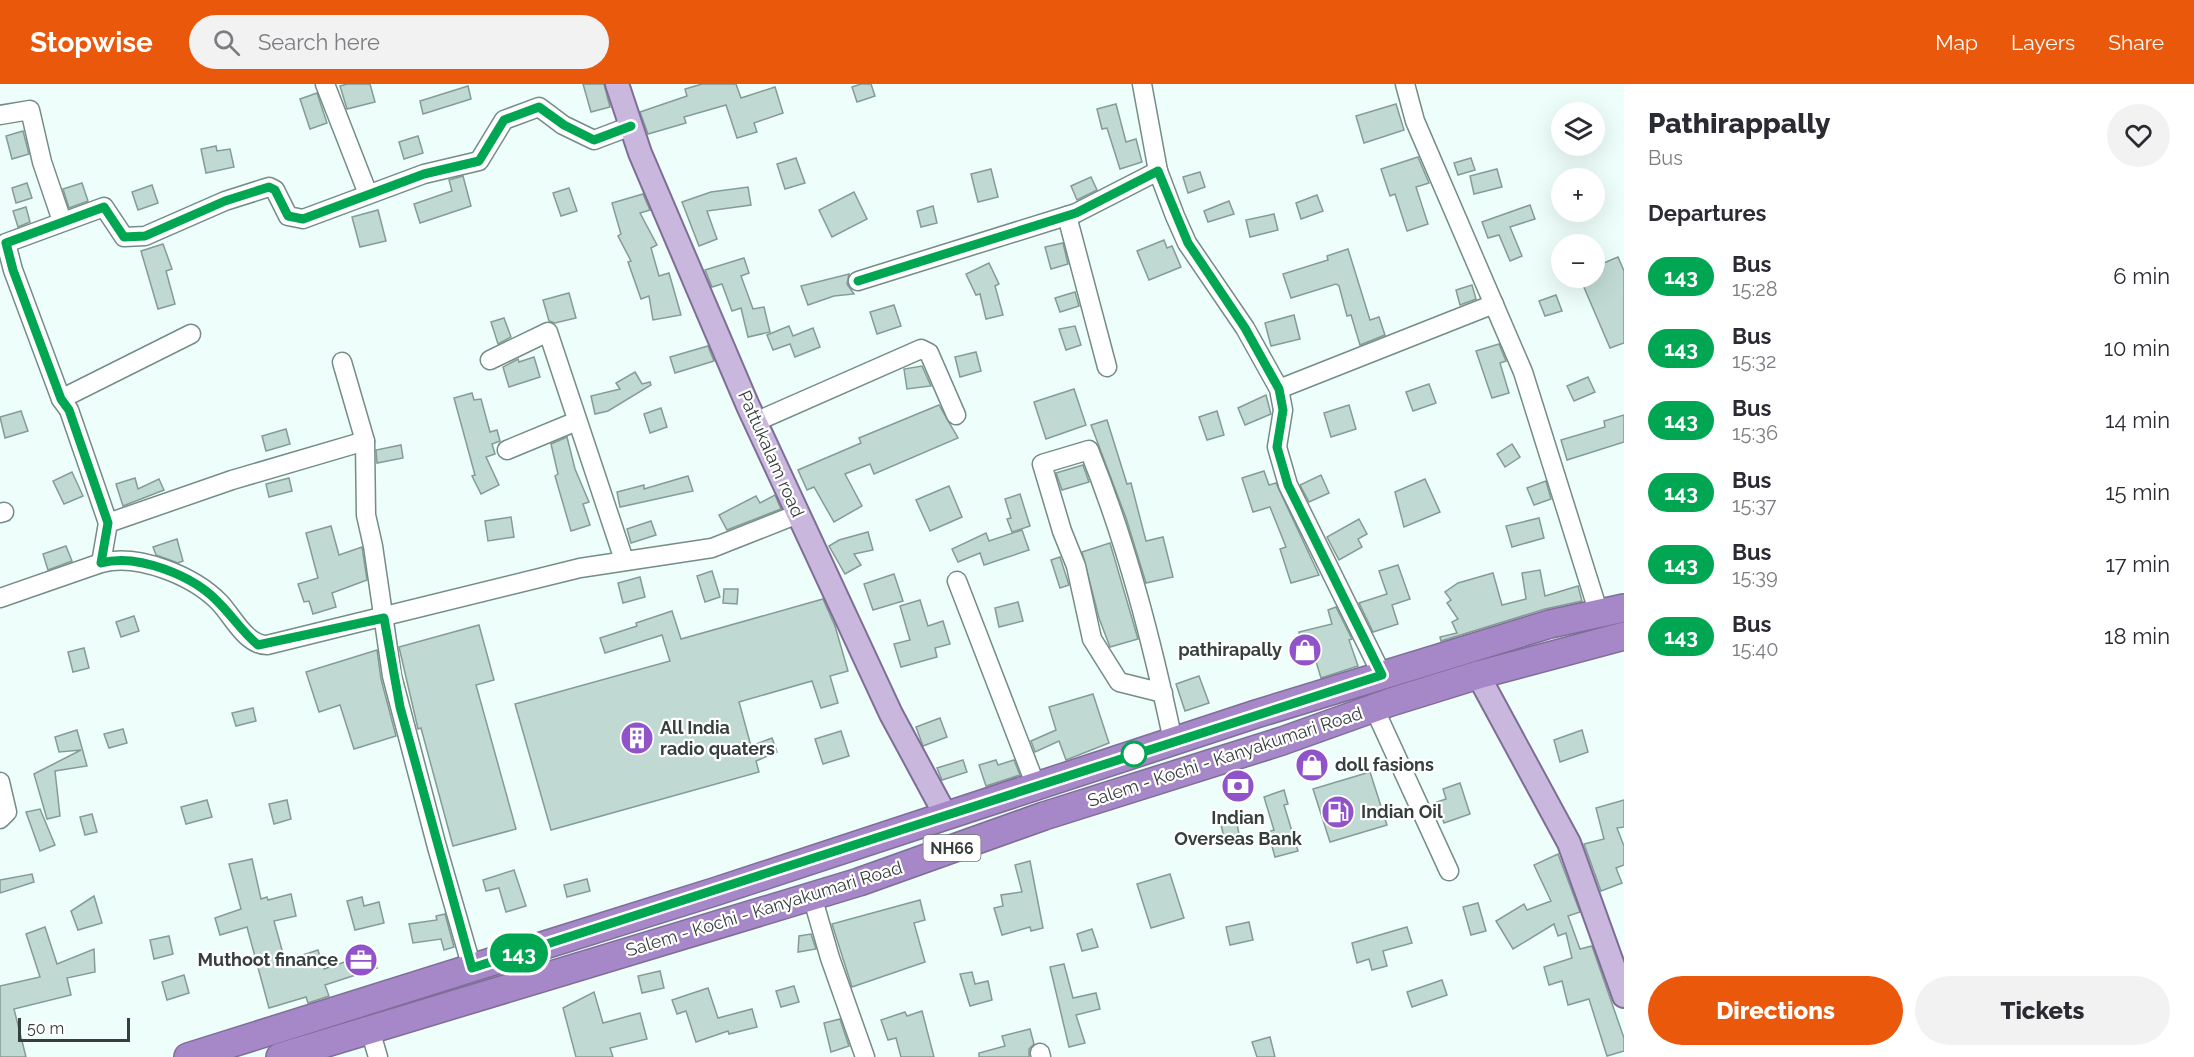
<!DOCTYPE html>
<meta charset="utf-8">
<style>
:root{--surface:#fff;--page:#f2f2f3;--text:#2b2b33;--muted:#7c7c81;--accent:#ea580c}
body{margin:0;font-family:Raleway,sans-serif;background:var(--page);color:var(--text);height:100vh;display:flex;flex-direction:column;font-size:22px;white-space:nowrap}
*{box-sizing:border-box;margin:0}
p{font-size:20px;color:var(--muted)}
.icon{flex:none;width:33px;height:33px;fill:none;stroke:currentColor;stroke-width:2;stroke-linecap:round;stroke-linejoin:round}
.map{position:relative;flex:1;overflow:hidden}
.panel{display:flex;flex-direction:column;background:var(--surface);width:570px}
.panel>*{flex:none}
.badge{padding:0 12px;border-radius:20px;font-size:21px;line-height:39px}
.tools{position:absolute;left:1551px;top:18px;display:grid;gap:12px}
.tools a{display:grid;place-items:center;width:54px;height:54px;border-radius:50%;background:var(--surface);box-shadow:0 6px 24px #0002;font-size:30px}
.scale{position:absolute;left:18px;bottom:15px;width:112px;box-sizing:border-box;padding-left:6px;border:3px solid #353f3c;border-top:0;font-size:16px;line-height:21px;white-space:nowrap;color:#353f3c;-webkit-text-stroke:4px #fff;paint-order:stroke}
.map>.badge{position:absolute;translate:-50% -50%;box-shadow:0 0 0 3px #fff}
h2{padding:0 24px;font-size:22px;line-height:54px}
.round{display:grid;place-items:center;flex:none;width:63px;height:63px;border-radius:32px;background:var(--page)}
.summary{display:flex;align-items:center;justify-content:space-between;height:102px;padding:0 24px}
h1{font-size:28px;font-weight:800;line-height:45px}
.cta{display:flex;gap:12px;margin-top:auto;padding:12px 24px}
.cta a{flex:1;height:69px;border-radius:36px;background:var(--accent);color:#fff;font-size:24px;font-weight:800;line-height:69px;text-align:center}
.cta a+a{background:var(--page);color:var(--text)}
ul{padding:0;list-style:none}
li{display:flex;align-items:center;gap:18px;height:72px;padding:0 24px}
li div{flex:1}
li b{display:block;font-size:22px}
li em{font-style:normal}
li .badge{min-width:66px;font-weight:700;text-align:center}
header{display:flex;align-items:center;gap:36px;box-sizing:border-box;height:84px;padding:0 30px;background:var(--accent);color:#fff}
header strong{font-size:28px}
nav{display:flex;gap:33px;margin-inline-start:auto;font-size:21px}
.search{width:420px;height:54px;background:var(--page);display:flex;align-items:center;gap:15px;box-sizing:border-box;padding:0 21px;border-radius:33px;color:var(--muted);font-size:22px}
main{display:flex;flex:1;min-height:0}
.map>svg:first-child{display:block}
.building{fill:#c0dad3;stroke:#849c95;stroke-width:1.5}
.lines{fill:none;stroke-linecap:round;stroke-linejoin:round}
.minor-casing{stroke:#748d86;stroke-width:21}
.major-casing{stroke:#7e6e97;stroke-width:26}
.highway-casing{stroke:#7e6e97;stroke-width:30}
.minor{stroke:#fff;stroke-width:18}
.major{stroke:#cab7de;stroke-width:22}
.highway{stroke:#a687c8;stroke-width:27}
.line-casing{stroke:#fff;stroke-width:14}
.line{stroke:#00a651;stroke-width:9}
.stop-dot{fill:#fff;stroke:#00a651;stroke-width:3}
.labels{text-anchor:middle;stroke-width:4.5;stroke-linejoin:round;paint-order:stroke}
.shield{fill:#fff;stroke:#727976;stroke-width:1.5}
.shield-label{font-size:16px;font-weight:bold;fill:#353f3c}
.street-label{font-size:18px;fill:#353f3c;stroke:#fff}
.poi-label{font-size:18px;font-weight:bold;fill:#353f3c;stroke:#fff;text-anchor:start}
</style>
<header>
<strong>Stopwise</strong>
<div class="search"><svg class="icon" aria-label="search" viewBox="0 0 24 24"><circle cx="10" cy="10" r="6"/><path d="M15 15l6 6"/></svg>Search here</div>
<nav><a>Map</a><a>Layers</a><a>Share</a></nav>
</header>
<main>
<div class="map">
<svg width="1624" height="973" viewBox="0 0 1624 973">
<rect width="100%" height="100%" fill="#eefefa"/>
<g class="building">
<polygon points="347,0 370,0 375,18 347,25 340,2"/>
<polygon points="583,0 604,0 610,23 591,28"/>
<polygon points="702,0 736,0 741,14 775,3 783,29 754,39 757,48 737,54 726,21 684,33 686,39 648,50 640,28 687,12 685,5"/>
<polygon points="861,0 871,0 875,12 857,18 852,3"/>
<polygon points="468,2 471,15 423,30 420,17"/>
<polygon points="317,9 327,39 310,45 300,15"/>
<polygon points="1116,20 1126,58 1136,55 1142,78 1120,85 1107,44 1102,45 1097,25"/>
<polygon points="1396,20 1404,46 1364,59 1356,32"/>
<polygon points="23,47 29,70 12,75 6,52"/>
<polygon points="418,52 423,69 404,75 399,58"/>
<polygon points="216,62 217,67 230,65 234,83 206,89 201,65"/>
<polygon points="1418,73 1429,99 1416,103 1428,140 1407,147 1395,110 1390,112 1381,85"/>
<polygon points="796,74 805,99 785,105 777,80"/>
<polygon points="1471,74 1475,86 1458,91 1454,79"/>
<polygon points="991,85 998,113 978,118 971,90"/>
<polygon points="1497,85 1502,103 1474,110 1470,92"/>
<polygon points="1200,88 1205,103 1188,109 1183,93"/>
<polygon points="463,92 471,122 420,139 414,120 452,107 449,96"/>
<polygon points="1091,93 1097,106 1077,116 1071,102"/>
<polygon points="27,99 32,114 16,119 12,104"/>
<polygon points="82,99 88,117 69,124 63,105"/>
<polygon points="152,101 158,119 138,126 132,108"/>
<polygon points="748,103 751,121 707,127 717,155 699,162 682,118 711,108"/>
<polygon points="569,104 577,127 561,132 553,109"/>
<polygon points="854,108 867,135 832,153 819,126"/>
<polygon points="643,110 650,126 640,129 657,161 651,164 659,192 669,189 681,231 653,236 649,212 641,215 628,178 631,177 618,152 621,150 612,119"/>
<polygon points="1317,111 1323,127 1301,135 1296,119"/>
<polygon points="1229,117 1234,130 1208,138 1204,127"/>
<polygon points="1530,121 1535,135 1510,143 1522,172 1510,177 1499,151 1488,154 1482,138"/>
<polygon points="933,122 937,139 921,143 917,127"/>
<polygon points="26,123 30,138 18,143 13,127"/>
<polygon points="378,126 386,157 360,163 352,133"/>
<polygon points="1274,130 1278,146 1250,153 1246,136"/>
<polygon points="1164,156 1167,164 1172,162 1181,183 1149,196 1137,167"/>
<polygon points="1063,159 1068,180 1051,185 1045,163"/>
<polygon points="163,160 172,185 166,187 175,220 158,225 141,167"/>
<polygon points="1348,165 1370,236 1379,233 1385,251 1360,261 1351,231 1347,232 1339,202 1336,200 1291,214 1283,190 1328,176 1327,172"/>
<polygon points="1618,173 1624,187 1624,259 1610,264 1580,194 1594,194 1594,183"/>
<polygon points="744,174 749,189 741,192 753,225 764,223 770,248 748,253 741,224 732,227 722,200 712,203 705,186"/>
<polygon points="989,179 999,200 995,202 1003,231 986,235 980,210 976,211 966,190"/>
<polygon points="849,190 847,200 854,210 834,212 808,221 801,202"/>
<polygon points="1472,201 1476,215 1460,221 1456,206"/>
<polygon points="1075,208 1079,222 1060,228 1055,214"/>
<polygon points="569,209 576,234 555,239 549,237 543,216"/>
<polygon points="1556,211 1562,227 1545,232 1539,217"/>
<polygon points="894,221 901,242 877,250 870,228"/>
<polygon points="1294,231 1300,255 1271,262 1265,239"/>
<polygon points="504,234 511,253 498,260 491,238"/>
<polygon points="789,242 793,252 813,244 820,263 795,273 790,260 773,266 767,251"/>
<polygon points="1075,242 1081,261 1066,266 1059,245"/>
<polygon points="1499,260 1506,277 1500,279 1509,309 1492,314 1476,267"/>
<polygon points="708,262 714,277 675,289 670,273"/>
<polygon points="976,268 981,287 960,293 955,273"/>
<polygon points="534,273 540,293 509,303 503,283 518,275 519,278"/>
<polygon points="922,282 931,302 907,305 904,285"/>
<polygon points="635,288 642,300 650,298 651,301 608,327 595,330 591,312 620,305 616,299"/>
<polygon points="1588,293 1595,308 1574,317 1567,302"/>
<polygon points="1429,300 1436,319 1413,327 1406,308"/>
<polygon points="1074,305 1086,341 1046,355 1034,318"/>
<polygon points="472,309 474,316 481,315 490,348 497,346 500,357 492,360 495,370 486,373 499,401 481,410 472,392 475,391 454,314"/>
<polygon points="1266,311 1271,330 1245,341 1238,324"/>
<polygon points="939,321 958,354 874,390 870,380 845,390 862,422 834,438 814,403 807,406 798,386 861,359 859,354"/>
<polygon points="1349,321 1356,345 1331,353 1324,329"/>
<polygon points="661,324 667,343 650,349 644,330"/>
<polygon points="21,327 28,347 5,354 0,333"/>
<polygon points="1217,327 1224,351 1207,356 1199,333"/>
<polygon points="1624,331 1624,358 1567,376 1561,356 1605,343 1604,337"/>
<polygon points="1107,336 1127,400 1131,399 1146,457 1163,453 1173,493 1146,499 1126,434 1091,341"/>
<polygon points="286,345 290,360 266,367 262,352"/>
<polygon points="567,353 575,385 589,418 583,420 590,441 571,447 555,392 558,390 551,360"/>
<polygon points="1512,360 1520,373 1505,383 1497,370"/>
<polygon points="401,361 403,374 377,379 376,366"/>
<polygon points="1083,381 1089,398 1062,406 1056,389"/>
<polygon points="1264,387 1269,401 1276,399 1319,491 1291,499 1280,465 1286,463 1270,423 1253,428 1242,394"/>
<polygon points="72,388 83,412 64,420 53,397"/>
<polygon points="1321,391 1329,409 1309,418 1300,401"/>
<polygon points="688,392 693,407 620,423 617,408 644,401 644,405"/>
<polygon points="135,394 138,405 159,395 164,406 123,422 116,400"/>
<polygon points="289,394 292,407 269,413 266,400"/>
<polygon points="1425,395 1440,428 1404,443 1395,408"/>
<polygon points="1546,397 1551,415 1534,421 1527,404"/>
<polygon points="949,402 962,433 930,447 916,416"/>
<polygon points="1020,410 1030,442 1012,448 1007,435 1011,434 1005,415"/>
<polygon points="775,411 781,425 727,446 719,431 756,412 760,419"/>
<polygon points="511,433 514,453 488,457 485,437"/>
<polygon points="1539,434 1544,454 1512,463 1506,442"/>
<polygon points="1359,435 1367,450 1358,455 1362,463 1339,476 1327,453"/>
<polygon points="651,437 656,451 631,459 627,445"/>
<polygon points="331,442 339,471 362,463 367,496 332,509 336,523 313,530 309,517 304,518 298,500 318,494 306,449"/>
<polygon points="1022,446 1029,466 984,481 980,469 958,478 952,465 986,449 989,457"/>
<polygon points="868,448 873,466 854,470 861,481 845,490 829,462 839,456"/>
<polygon points="177,455 183,477 178,479 156,471 153,463"/>
<polygon points="1110,459 1138,555 1110,563 1099,534 1082,468"/>
<polygon points="66,462 72,477 48,486 43,470"/>
<polygon points="1060,473 1069,501 1060,504 1051,476"/>
<polygon points="1398,481 1410,515 1392,521 1398,540 1373,548 1359,519 1387,510 1379,487"/>
<polygon points="1540,486 1545,512 1578,502 1582,517 1545,525 1441,557 1440,553 1457,549 1452,538 1458,535 1447,519 1451,516 1445,508 1458,499 1493,489 1502,521 1526,515 1522,489"/>
<polygon points="712,487 720,513 705,518 697,492"/>
<polygon points="894,490 903,517 873,526 864,500"/>
<polygon points="640,493 645,513 623,519 618,499"/>
<polygon points="724,505 738,505 737,520 723,519"/>
<polygon points="823,515 835,542 848,587 830,592 838,619 821,624 812,597 739,618 751,662 772,654 777,668 756,677 759,688 551,746 515,620 670,577 662,551 605,569 600,554 637,542 636,539 672,527 681,555"/>
<polygon points="920,516 928,542 943,537 950,560 935,564 937,573 901,583 894,560 910,556 900,522"/>
<polygon points="1018,518 1023,537 999,543 995,524"/>
<polygon points="1336,523 1352,555 1349,556 1358,582 1321,594 1311,561 1303,564 1299,548 1332,540 1328,526"/>
<polygon points="134,532 139,547 121,553 116,538"/>
<polygon points="479,541 494,596 476,601 516,745 453,762 421,644 418,645 399,563"/>
<polygon points="84,564 89,584 73,588 68,568"/>
<polygon points="377,566 381,595 396,652 354,665 340,621 319,628 306,588"/>
<polygon points="1199,592 1209,619 1185,627 1176,600"/>
<polygon points="1093,610 1109,659 1066,676 1059,657 1035,668 1031,657 1056,646 1049,623"/>
<polygon points="253,624 256,637 236,642 232,629"/>
<polygon points="940,634 947,653 923,662 916,643"/>
<polygon points="123,645 127,659 109,664 104,650"/>
<polygon points="77,646 87,682 55,687 60,732 47,735 34,690 81,666 59,668 55,653"/>
<polygon points="1582,646 1588,668 1560,678 1554,656"/>
<polygon points="841,647 849,672 823,680 815,655"/>
<polygon points="963,676 967,688 942,696 937,684"/>
<polygon points="996,676 998,681 1014,676 1020,691 986,702 979,681"/>
<polygon points="1370,688 1387,741 1330,758 1313,705"/>
<polygon points="1460,699 1470,730 1444,739 1437,718 1446,715 1443,705"/>
<polygon points="1284,706 1288,720 1284,721 1298,767 1275,773 1268,748 1274,746 1264,713"/>
<polygon points="207,716 212,733 186,740 181,723"/>
<polygon points="287,716 291,735 274,740 269,720"/>
<polygon points="1624,716 1624,743 1617,744 1624,762 1624,781 1616,784 1622,799 1601,807 1584,760 1604,755 1596,724"/>
<polygon points="40,725 55,761 40,767 26,728"/>
<polygon points="92,730 97,748 85,751 80,733"/>
<polygon points="1235,730 1239,750 1224,753 1219,733"/>
<polygon points="1558,770 1580,828 1568,832 1580,865 1592,862 1624,954 1624,967 1607,972 1589,915 1568,921 1562,897 1549,901 1544,883 1572,874 1566,849 1558,852 1554,840 1513,865 1496,837 1524,820 1527,826 1551,817 1534,781"/>
<polygon points="252,775 261,815 267,813 268,816 291,810 296,832 274,837 285,877 318,866 324,885 371,869 377,884 325,901 329,912 308,919 306,913 269,924 247,843 220,851 215,834 241,825 229,780"/>
<polygon points="1030,777 1043,844 1031,847 1030,843 1002,851 994,824 1003,822 1001,811 1022,808 1015,781"/>
<polygon points="514,786 526,822 506,828 499,804 486,807 483,796"/>
<polygon points="32,790 34,798 0,809 0,796"/>
<polygon points="1170,790 1184,834 1151,844 1137,800"/>
<polygon points="587,795 590,807 567,813 564,801"/>
<polygon points="94,812 102,839 78,846 71,827"/>
<polygon points="362,813 364,822 379,818 384,839 355,846 347,817"/>
<polygon points="920,816 925,836 914,839 925,878 852,903 832,840"/>
<polygon points="1478,819 1486,847 1471,851 1463,823"/>
<polygon points="445,830 454,863 444,866 441,855 413,859 409,840 437,836 436,832"/>
<polygon points="1249,838 1253,856 1230,861 1226,843"/>
<polygon points="45,843 57,880 94,865 95,888 67,894 71,911 14,925 26,973 0,973 0,902 40,893 26,850"/>
<polygon points="1407,843 1412,859 1383,867 1387,882 1372,886 1369,875 1357,879 1352,859"/>
<polygon points="1092,845 1098,863 1082,867 1077,850"/>
<polygon points="811,850 816,865 798,868 799,852"/>
<polygon points="169,852 173,870 154,875 150,856"/>
<polygon points="1064,880 1073,914 1096,909 1100,925 1076,931 1085,959 1069,963 1050,883"/>
<polygon points="660,887 664,904 642,909 638,892"/>
<polygon points="972,888 975,900 988,897 992,916 970,922 960,890"/>
<polygon points="184,891 189,909 167,916 162,898"/>
<polygon points="1442,896 1447,911 1412,923 1407,908"/>
<polygon points="794,902 799,918 781,923 776,907"/>
<polygon points="708,904 718,934 752,925 757,943 729,950 728,947 696,958 686,927 677,930 672,916"/>
<polygon points="594,908 603,939 640,929 647,955 610,964 613,973 576,973 563,924"/>
<polygon points="922,927 934,973 901,973 896,954 888,956 881,936 905,928 907,932"/>
<polygon points="840,935 849,962 831,968 824,939"/>
<polygon points="1030,945 1034,960 1029,965 1029,973 979,973 979,969 1005,962 1002,952"/>
<polygon points="1270,953 1275,973 1257,973 1252,958"/>
</g>
<g class="lines">
<g class="minor-casing">
<g id="minor">
<polyline points="325,0 368,110"/>
<polyline points="1142,0 1158,87 1175,132 1187,159 1245,244 1279,305 1283,326 1277,363 1288,401 1382,591"/>
<polyline points="1405,0 1415,37 1523,288 1599,530"/>
<polyline points="0,31 30,26 42,78 62,137"/>
<polyline points="1067,132 1107,283"/>
<polyline points="858,197 1076,129 1158,87"/>
<polyline points="490,276 548,248 624,476"/>
<polyline points="342,278 365,357"/>
<polyline points="1279,305 1494,220"/>
<polyline points="61,315 191,250"/>
<polyline points="755,338 921,265 929,269 956,331"/>
<polyline points="507,366 577,337"/>
<polyline points="0,429 4,428"/>
<polyline points="108,439 69,326 61,315 13,186 6,159 104,123 124,153 145,152 225,117 269,103 275,106 288,132 303,135 424,90 479,77 504,36 539,23 563,41 594,56 631,42"/>
<polyline points="101,479 108,439 232,396 365,357 366,431 373,462 392,592 437,763 472,884"/>
<polyline points="957,497 1036,702"/>
<path d="M0,514L101,479C138,469 194,492 220,519C233,533 246,561 267,561L580,484L712,464L798,430"/>
<path d="M1163,609L1119,598L1092,555L1076,482L1062,447L1042,380L1089,366C1127,460 1152,558 1173,657"/>
<polyline points="1374,624 1449,787"/>
<polyline points="0,698 7,728 0,735"/>
<polyline points="812,812 830,874 865,973"/>
<polyline points="370,946 378,973"/>
<polyline points="1040,969 1041,973"/>
</g>
</g>
<g class="major-casing">
<g id="major">
<polyline points="617,0 640,69 748,322 891,630 946,732"/>
<polyline points="1478,591 1569,759 1624,912"/>
</g>
</g>
<g class="highway-casing">
<g id="highway">
<polyline points="188,973 717,807 1256,630 1550,540 1624,524"/>
<polyline points="280,973 859,798 1044,732 1282,657 1391,618 1478,591 1624,552"/>
</g>
</g>
<use href="#minor" class="minor"/>
<use href="#major" class="major"/>
<use href="#highway" class="highway"/>
</g>
<g class="lines">
<g class="line-casing">
<path id="line" d="M631,42L594,56L564,41L539,23L504,36L479,77L424,90L303,135L288,132L275,106L269,103L225,117L145,152L124,153L104,123L6,159L13,186L61,315L69,326L108,439L101,479C138,469 195,492 220,520C233,533 243,549 258,561L384,534L400,623L472,884L1382,591L1288,401L1277,363L1283,326L1279,305L1245,244L1188,159L1158,87L1076,129L858,197"/>
</g>
<use href="#line" class="line"/>
</g>
<defs>
<g id="shop-disc" transform="scale(1.725)"><circle r="9.5" fill="#9053c9" stroke="#fff"/><path d="M-5-2.5h2.3a2.7 3.5 0 0 1 5.4 0H5L5.5 6h-11ZM-1.5-2.5h3a1.5 2.3 0 0 0-3 0Z" fill="#fff"/></g>
<g id="building-disc" transform="scale(1.725)"><circle r="9.5" fill="#9053c9" stroke="#fff"/><path d="M-4-6H4V6H1V3H-1V6H-4ZM-2.5-4.3h1.7v1.8h-1.7ZM.8-4.3h1.7v1.8H.8ZM-2.5-1h1.7V.8h-1.7ZM.8-1h1.7V.8H.8Z" fill="#fff"/></g>
<g id="bank-disc" transform="scale(1.725)"><circle r="9.5" fill="#9053c9" stroke="#fff"/><path d="M-6-4H6V4H-6ZM0-2.3a2.3 2.3 0 1 0 0 4.6a2.3 2.3 0 1 0 0-4.6Z" fill="#fff"/></g>
<g id="fuel-disc" transform="scale(1.725)"><circle r="9.5" fill="#9053c9" stroke="#fff"/><path d="M-5.5-6h7V0h2V4h1.3V-2.5L3-4.5l.8-.8L6-3V5H2.5V1h-1V6h-7ZM-4.2-4.7v3.2H.2V-4.7Z" fill="#fff"/></g>
<g id="office-disc" transform="scale(1.725)"><circle r="9.5" fill="#9053c9" stroke="#fff"/><path d="M-6-3h4V-5.5h4V-3h4V5H-6ZM-1-4.5V-3h2v-1.5ZM-6 0V1H6V0Z" fill="#fff"/></g>
</defs>
<g fill-rule="evenodd">
<use href="#shop-disc" x="1305" y="566"/>
<use href="#building-disc" x="637" y="654"/>
<use href="#shop-disc" x="1312" y="681"/>
<use href="#bank-disc" x="1238" y="702"/>
<use href="#fuel-disc" x="1338" y="728"/>
<use href="#office-disc" x="361" y="876"/>
</g>
<circle class="stop-dot" cx="1134" cy="670" r="12"/>
<g class="labels">
<rect class="shield" x="923.5" y="751" width="57" height="26" rx="4.5"/>
<g class="shield-label">
<text x="952" y="770">NH66</text>
</g>
<g class="street-label">
<text transform="translate(771 370) rotate(66)" y="6">Pattukalam road</text>
<text transform="translate(1225 673) rotate(-18)" y="6">Salem - Kochi - Kanyakumari Road</text>
<text transform="translate(764 825) rotate(-17)" y="6">Salem - Kochi - Kanyakumari Road</text>
</g>
<g class="poi-label">
<text x="1282" y="572" text-anchor="end">pathirapally</text>
<text x="660" y="650">All India<tspan x="660" dy="21">radio quaters</tspan></text>
<text x="1335" y="687">doll fasions</text>
<text x="1361" y="734">Indian Oil</text>
<text x="1238" y="740" text-anchor="middle">Indian<tspan x="1238" dy="21">Overseas Bank</tspan></text>
<text x="338" y="882" text-anchor="end">Muthoot finance</text>
</g>
</g>
</svg>
<div class="tools">
<a><svg class="icon" aria-label="layers" viewBox="0 0 24 24"><path d="M12 4l9 5-9 5-9-5zM3 14l9 5 9-5"/></svg></a>
<a>+</a>
<a>−</a>
</div>
<div class="scale">50 m</div>
<b class="badge" style="left:519px;top:869px;background:#00a651;color:#fff">143</b>
</div>
<section class="panel">
<div class="summary"><div><h1>Pathirappally</h1><p>Bus</p></div><a class="round"><svg class="icon" aria-label="heart" viewBox="0 0 24 24"><path d="M12 20l-8-8c-3-5 5-10 8-4 3-6 11-1 8 4z"/></svg></a></div>
<h2>Departures</h2>
<ul>
<li><span class="badge" style="background:#00a651;color:#fff">143</span><div><b>Bus</b><p>15:28</p></div><em>6 min</em></li>
<li><span class="badge" style="background:#00a651;color:#fff">143</span><div><b>Bus</b><p>15:32</p></div><em>10 min</em></li>
<li><span class="badge" style="background:#00a651;color:#fff">143</span><div><b>Bus</b><p>15:36</p></div><em>14 min</em></li>
<li><span class="badge" style="background:#00a651;color:#fff">143</span><div><b>Bus</b><p>15:37</p></div><em>15 min</em></li>
<li><span class="badge" style="background:#00a651;color:#fff">143</span><div><b>Bus</b><p>15:39</p></div><em>17 min</em></li>
<li><span class="badge" style="background:#00a651;color:#fff">143</span><div><b>Bus</b><p>15:40</p></div><em>18 min</em></li>
</ul>
<div class="cta"><a>Directions</a><a>Tickets</a></div>
</section>
</main>
